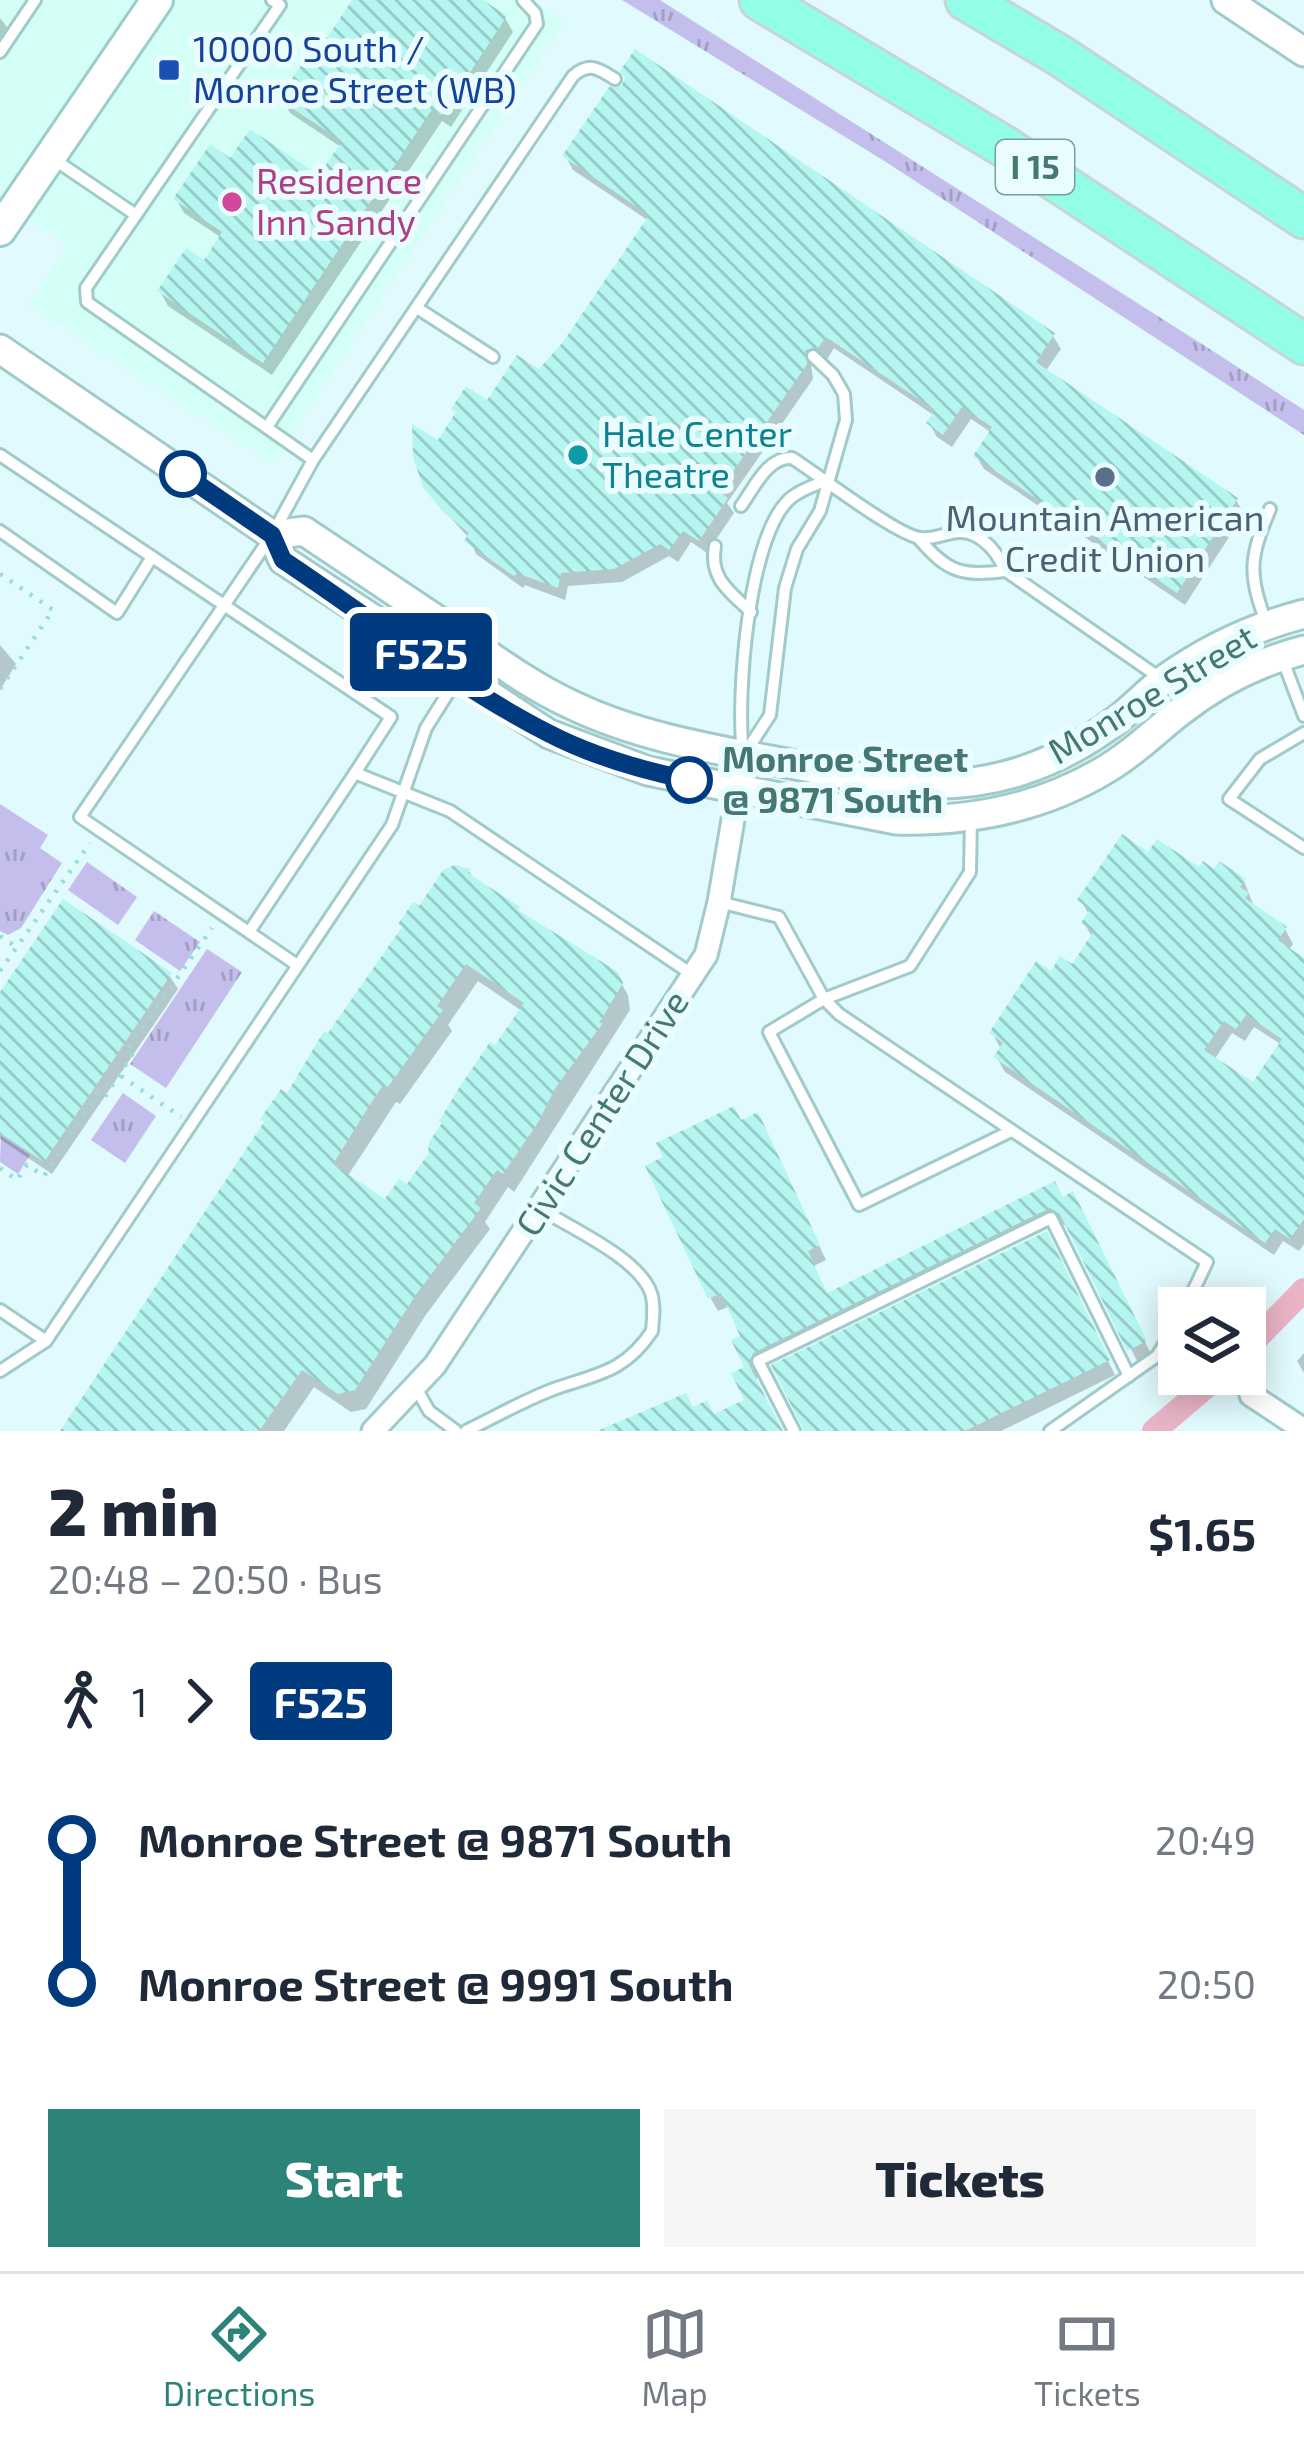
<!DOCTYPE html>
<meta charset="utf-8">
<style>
:root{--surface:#fff;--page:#f6f6f7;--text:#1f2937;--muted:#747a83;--line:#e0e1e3;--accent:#2b8477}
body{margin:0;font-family:"Exo 2",sans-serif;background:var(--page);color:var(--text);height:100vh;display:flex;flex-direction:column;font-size:45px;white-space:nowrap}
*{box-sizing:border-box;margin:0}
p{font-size:39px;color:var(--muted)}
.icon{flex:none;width:66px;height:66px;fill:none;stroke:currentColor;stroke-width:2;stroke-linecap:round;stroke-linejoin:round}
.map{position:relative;height:1431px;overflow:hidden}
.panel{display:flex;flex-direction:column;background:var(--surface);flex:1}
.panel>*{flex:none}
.badge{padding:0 24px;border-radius:9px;font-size:42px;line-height:78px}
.tools{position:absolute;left:1158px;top:1287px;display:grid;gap:24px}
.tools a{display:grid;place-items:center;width:108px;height:108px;border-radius:0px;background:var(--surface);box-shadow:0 6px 30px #0003;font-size:60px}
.map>.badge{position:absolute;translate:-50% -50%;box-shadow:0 0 0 6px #fff}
.legs{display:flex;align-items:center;gap:18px;height:132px;padding:0 48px;font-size:39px}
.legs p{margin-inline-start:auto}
.overview{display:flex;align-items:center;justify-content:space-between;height:204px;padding:0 48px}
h1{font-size:66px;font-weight:800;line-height:90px}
.primary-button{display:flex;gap:24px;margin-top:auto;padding:24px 48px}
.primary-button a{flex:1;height:138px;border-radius:0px;background:var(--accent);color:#fff;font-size:48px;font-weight:800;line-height:138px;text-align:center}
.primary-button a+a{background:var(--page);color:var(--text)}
ul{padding:0 48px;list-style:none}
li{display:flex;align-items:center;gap:42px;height:144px;font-size:45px}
li i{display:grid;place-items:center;width:18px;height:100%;margin:0 15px;background:currentColor}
li i::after{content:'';width:30px;height:30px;margin:-15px;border:9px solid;border-radius:50%;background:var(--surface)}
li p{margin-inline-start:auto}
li:first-child i{background:linear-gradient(#0000 50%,currentColor 0)}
li:last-child i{background:linear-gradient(currentColor 50%,#0000 0)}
.dock{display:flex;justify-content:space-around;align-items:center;height:168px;border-top:3px solid var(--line);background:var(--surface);font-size:33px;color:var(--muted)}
.dock a{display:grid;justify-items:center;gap:6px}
.dock .active{color:var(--accent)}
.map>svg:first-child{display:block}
.commercial{fill:#d4fff7}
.grass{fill:url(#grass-tufts)}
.garden{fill:#c4beed}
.shadow{fill:#0003;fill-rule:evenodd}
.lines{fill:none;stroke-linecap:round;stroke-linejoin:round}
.canal{stroke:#e9b4c6;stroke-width:24}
.building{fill:url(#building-back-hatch);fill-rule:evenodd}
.service-casing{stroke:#a1cbca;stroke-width:16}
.minor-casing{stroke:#a1cbca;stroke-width:27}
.tertiary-casing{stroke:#a1cbca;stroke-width:33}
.secondary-casing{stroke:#9ccdcc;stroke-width:36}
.motorway-casing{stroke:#c7d6d5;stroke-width:45}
.path{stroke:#99dbd5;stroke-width:4.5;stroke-dasharray:3 9;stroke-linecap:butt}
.service{stroke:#fff;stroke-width:10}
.minor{stroke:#fff;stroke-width:21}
.tertiary{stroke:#fff;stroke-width:27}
.secondary{stroke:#fff;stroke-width:30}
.motorway{stroke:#92fee7;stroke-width:39}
.line-1-casing{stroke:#fff;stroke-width:27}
.line-1{stroke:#003b80;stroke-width:18}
.transit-dot{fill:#1a4fb4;stroke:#e9fcff;stroke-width:4.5}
.hotel-dot{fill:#d1479c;stroke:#e9fcff;stroke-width:4.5}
.culture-dot{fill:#0f9aa8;stroke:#e9fcff;stroke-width:4.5}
.stop-1-dot{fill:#fff;stroke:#003b80;stroke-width:6}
.service-dot{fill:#5c6f8a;stroke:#e9fcff;stroke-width:4.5}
.labels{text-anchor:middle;stroke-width:12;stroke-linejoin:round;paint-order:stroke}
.shield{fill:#e9fcff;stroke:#76a09c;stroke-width:3}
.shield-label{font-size:33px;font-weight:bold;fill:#457872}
.transit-label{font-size:36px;fill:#164399;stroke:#e9fcff;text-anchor:start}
.hotel-label{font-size:36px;fill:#b23c85;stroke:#e9fcff;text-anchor:start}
.culture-label{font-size:36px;fill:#0d838f;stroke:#e9fcff;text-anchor:start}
.service-label{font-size:36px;fill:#4e5e75;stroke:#e9fcff}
.street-label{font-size:36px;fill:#457872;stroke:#e9fcff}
.stop-label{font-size:36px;font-weight:bold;fill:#457872;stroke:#e9fcff;text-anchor:start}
</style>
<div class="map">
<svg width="1304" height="1431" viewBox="0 0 1304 1431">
<defs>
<pattern id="grass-tufts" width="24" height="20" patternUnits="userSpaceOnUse" patternTransform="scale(3)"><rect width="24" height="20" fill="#c4beed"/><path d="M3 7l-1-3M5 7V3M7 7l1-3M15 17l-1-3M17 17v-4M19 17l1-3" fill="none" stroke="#a19fc4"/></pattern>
<pattern id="building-back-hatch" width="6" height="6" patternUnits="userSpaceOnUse" patternTransform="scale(3)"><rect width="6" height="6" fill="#b6f6f1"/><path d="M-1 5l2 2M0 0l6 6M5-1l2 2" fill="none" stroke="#96ccc8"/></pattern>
</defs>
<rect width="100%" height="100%" fill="#e1fafe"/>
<polygon class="commercial" points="0,0 532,0 565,22 272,464 30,304 68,245 0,199"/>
<g class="grass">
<polygon points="622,0 660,0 1216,353 1304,410 1304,435 886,162"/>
<polygon points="0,804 48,835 40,848 62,863 21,928 8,935 0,931"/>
<polygon points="87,862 137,897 118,925 68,890"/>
<polygon points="154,911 200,942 180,971 135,940"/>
<polygon points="207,949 242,972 166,1088 130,1064"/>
<polygon points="123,1093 156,1116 125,1163 91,1140"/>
</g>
<polygon class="garden" points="1,1136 30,1155 18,1174 0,1162"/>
<g class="shadow">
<polygon points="356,0 478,0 505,18 513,32 451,127 442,121 272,375 168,306 160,291 205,264 222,238 184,213 176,199 231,162 319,179 341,147 290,113 282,99 316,60"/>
<polygon points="0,18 14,36 0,47"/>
<polygon points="566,157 1053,336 1061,349 1045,372 1236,500 1244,514 1185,605 984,469 976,456 992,433 971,419 952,447 937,437 929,423 935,416 834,348 826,361 811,364 813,379 727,503 734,513 707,553 691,542 678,562 669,556 622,582 568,586 565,600 525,585 523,588 476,554 469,538 435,501 439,444 458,415 454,409 488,404 539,373 566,344 649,221 573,170"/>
<polygon points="0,645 16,664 0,690"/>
<path d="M1149,856L1244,881L1255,909L1285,929L1293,944L1288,951L1304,961V1244L1299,1251L1283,1241L1274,1255L1005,1072L997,1058L1000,1047L992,1033L1052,975L1072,968L1093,938L1084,923L1090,916L1081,901ZM1254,1027L1282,1045L1254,1086L1214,1060L1232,1033L1245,1041Z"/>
<path d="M469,871L474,880L521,916L616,974L628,995L630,1010L514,1192L508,1187L485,1222L490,1229L425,1316L366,1409L351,1412L314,1387L284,1431H61L420,910ZM478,981L522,1011L408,1188L386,1203L347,1177L396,1102L400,1104L452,1031L448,1025Z"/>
<polygon points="169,975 178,989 52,1174 0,1139 0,997"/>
<polygon points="741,1124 764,1130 826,1260 814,1266 827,1296 1062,1200 1080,1209 1152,1356 1138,1363 1070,1227 1056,1222 761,1366 756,1382 781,1431 606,1431 693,1411 713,1417 748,1402 744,1337 730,1306 718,1311 710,1297"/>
<polygon points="1053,1249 1115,1375 1001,1431 805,1431"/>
<polygon points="1304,1353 1304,1373 1297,1361"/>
</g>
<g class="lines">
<g class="canal">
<polyline points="1245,1350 1304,1290"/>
<polyline points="1154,1431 1221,1374"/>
</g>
</g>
<g class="building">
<polygon points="352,0 483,0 507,16 442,115 433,108 263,363 157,291 186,248 204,260 222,232 173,199 210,144 230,158 250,129 319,175 342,141 278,99 310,52 315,56"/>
<polygon points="635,49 1055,333 1036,362 1238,498 1177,593 973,456 992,427 962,407 943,435 926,423 935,410 826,337 818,348 805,350 807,364 719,492 728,498 699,541 683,531 669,550 660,544 614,569 561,573 558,588 517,573 514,576 464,541 469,533 443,512 423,487 413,457 412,424 438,440 456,412 451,409 466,386 487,400 517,355 539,369 563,342 649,215 562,156 609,87 622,85 625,78 620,71"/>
<path d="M1122,834L1148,852L1157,839L1199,867L1203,861L1214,869L1219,861L1246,879L1240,887L1249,893L1245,898L1287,927L1278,940L1304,958V1219L1290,1239L1275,1229L1265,1243L993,1057L1003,1043L989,1033L1036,961L1051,971L1060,956L1072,964L1093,932L1081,923L1090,909L1077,900ZM1246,1015L1282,1039L1253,1082L1204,1050L1224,1021L1236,1029Z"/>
<path d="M455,865L471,869L468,873L520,907L518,910L618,972L623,983L599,1023H603L554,1090L539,1121L503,1174L497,1170L474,1203L481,1208L415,1296L355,1390L338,1394L302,1370L259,1431H60L264,1122L260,1119L281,1089L287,1093L324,1031L328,1033L402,927L398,924L413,902L419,906L443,870ZM466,964L524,1003L495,1045L490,1042L459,1088L439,1121L442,1123L429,1142L428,1154L407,1184L399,1179L385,1199L333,1164L371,1103L384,1084L388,1087L443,1010L437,1006Z"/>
<polygon points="63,899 172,973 44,1162 0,1133 0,992"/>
<polygon points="734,1106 741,1120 758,1112 820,1245 808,1251 827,1293 1055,1181 1063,1197 1073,1191 1147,1341 1127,1351 1060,1214 1050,1208 753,1353 749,1365 783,1431 597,1431 686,1393 693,1407 707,1400 714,1414 744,1400 731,1373 744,1367 731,1340 740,1336 721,1293 708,1299 645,1166 663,1157 656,1143"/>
<polygon points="1047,1231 1110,1360 965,1431 804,1431 771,1365"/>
</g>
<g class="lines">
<g class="service-casing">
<g id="service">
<polyline points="0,52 35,0"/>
<polyline points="55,160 136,215 280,5 272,0"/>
<polyline points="136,215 86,288 87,302 313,460"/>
<polyline points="417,308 493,357"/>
<polyline points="267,427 537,24 535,13 523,0"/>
<polyline points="0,455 391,717 355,773 450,811 693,975"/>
<path d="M741,506C754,488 768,456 792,458C816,473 899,537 921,538C941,540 956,525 976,536C991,544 998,556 1006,571L1160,678"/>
<polyline points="0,531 117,613 152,557"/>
<path d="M919,539C949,573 961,576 1006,571"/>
<path d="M715,546C709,578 729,591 751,612"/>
<path d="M1267,624C1247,575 1250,556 1270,509"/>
<polyline points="1282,658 1304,716"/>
<polyline points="1304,733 1260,759 1229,799 1304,848"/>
<path d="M743,752C736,699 748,531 792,497C802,489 816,485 827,480"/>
<polyline points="746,752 770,715 785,588 797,549 820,511 846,420 844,394 833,375 813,356"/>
<polyline points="971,818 970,872 910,966 824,999 769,1032 859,1205 1011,1131"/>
<polyline points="719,902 779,917 824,999 839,1014 1207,1262 1185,1308"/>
<polyline points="249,932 355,773"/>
<path d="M297,965L80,817L272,535L313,460L573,76C589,62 598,68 615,79"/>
<polyline points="0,1310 46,1341"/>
<polyline points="0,1371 46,1341 392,825 426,728 458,677"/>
<polyline points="416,1388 429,1411 456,1431"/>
<path d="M466,1431C495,1417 524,1400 554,1389C597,1374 625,1372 652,1331C653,1319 655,1305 651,1293C639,1258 570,1228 539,1208"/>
<polyline points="794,1431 758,1361 1051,1218 1129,1376"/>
<polyline points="1050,1431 1157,1356 1179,1321"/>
</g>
</g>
<g class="minor-casing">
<g id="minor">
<polyline points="1251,1395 1304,1430"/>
<polyline points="373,1431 435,1365 706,955 719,902 744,755"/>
</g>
</g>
<g class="tertiary-casing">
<g id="tertiary">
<polyline points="1226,0 1304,52"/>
<path d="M0,349L272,535L283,560L549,734L648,771L896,820C972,822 1043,808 1108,768C1135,752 1156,730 1181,711C1218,682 1258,662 1304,650"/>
<path d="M272,535L304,531C354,565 405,598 455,632C492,657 529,685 570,704C644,740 727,751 806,767C879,782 949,795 1021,771C1055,760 1088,742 1117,720C1134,707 1148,691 1165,679C1208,648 1254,627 1304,614"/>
</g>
</g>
<g class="secondary-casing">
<polyline id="secondary" points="0,230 157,0"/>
</g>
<g class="motorway-casing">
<g id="motorway">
<polyline points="760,0 1005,147 1304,344"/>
<polyline points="966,0 1062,57 1304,218"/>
</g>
</g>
<g class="path">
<polyline points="0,574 53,610 0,689"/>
<polyline points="0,936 15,946"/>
<polyline points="0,971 90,843"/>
<polyline points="121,1076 181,1117"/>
<polyline points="0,1168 17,1180 27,1165 44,1176 97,1093 104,1098 133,1053 128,1049 212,928"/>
</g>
<use href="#service" class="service"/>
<use href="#minor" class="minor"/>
<use href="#tertiary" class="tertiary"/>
<use href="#secondary" class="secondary"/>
<use href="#motorway" class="motorway"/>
</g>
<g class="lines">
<g class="line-1-casing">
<path id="line-1" d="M183,474L272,535L283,560C369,617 456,686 548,733C592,756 641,770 689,780"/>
</g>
<use href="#line-1" class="line-1"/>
</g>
<rect class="transit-dot" x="157" y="58" width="24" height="24" rx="6"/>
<circle class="hotel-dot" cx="232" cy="202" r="12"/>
<circle class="culture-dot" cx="578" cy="455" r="12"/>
<g class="stop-1-dot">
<circle cx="183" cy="474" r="21"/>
<circle cx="689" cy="780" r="21"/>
</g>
<circle class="service-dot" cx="1105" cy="477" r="12"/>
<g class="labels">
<rect class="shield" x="996" y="140" width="78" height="54" rx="9"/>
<g class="shield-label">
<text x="1035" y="179">I 15</text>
</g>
<g class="transit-label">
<text x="193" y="62">10000 South /<tspan x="193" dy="41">Monroe Street (WB)</tspan></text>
</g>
<g class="hotel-label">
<text x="256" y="194">Residence<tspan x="256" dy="41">Inn Sandy</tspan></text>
</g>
<g class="culture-label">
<text x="602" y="447">Hale Center<tspan x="602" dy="41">Theatre</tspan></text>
</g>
<g class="service-label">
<text x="1105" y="531">Mountain American<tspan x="1105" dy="41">Credit Union</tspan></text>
</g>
<g class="street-label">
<text transform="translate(1152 694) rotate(-31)" y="13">Monroe Street</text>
<text transform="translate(602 1113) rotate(-57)" y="13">Civic Center Drive</text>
</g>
<g class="stop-label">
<text x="722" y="772">Monroe Street<tspan x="722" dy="41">@ 9871 South</tspan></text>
</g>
</g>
</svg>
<div class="tools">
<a><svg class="icon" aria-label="layers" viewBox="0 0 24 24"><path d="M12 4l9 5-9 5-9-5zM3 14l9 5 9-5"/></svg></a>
</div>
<b class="badge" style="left:421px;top:652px;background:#003b80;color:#fff">F525</b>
</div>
<section class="panel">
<div class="overview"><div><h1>2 min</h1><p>20:48 – 20:50 · Bus</p></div><b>$1.65</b></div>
<div class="legs"><svg class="icon" aria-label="walk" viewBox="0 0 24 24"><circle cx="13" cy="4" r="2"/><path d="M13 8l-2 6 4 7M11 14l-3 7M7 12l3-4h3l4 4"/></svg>1<svg class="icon" aria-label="forward" viewBox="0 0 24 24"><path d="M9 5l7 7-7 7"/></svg><b class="badge" style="background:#003b80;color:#fff">F525</b></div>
<ul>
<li><i style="color:#003b80"></i><b>Monroe Street @ 9871 South</b><p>20:49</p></li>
<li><i style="color:#003b80"></i><b>Monroe Street @ 9991 South</b><p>20:50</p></li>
</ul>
<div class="primary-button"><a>Start</a><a>Tickets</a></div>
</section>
<nav class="dock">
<a class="active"><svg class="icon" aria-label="directions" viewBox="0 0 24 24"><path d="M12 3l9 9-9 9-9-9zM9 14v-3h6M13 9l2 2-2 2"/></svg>Directions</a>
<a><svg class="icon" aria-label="map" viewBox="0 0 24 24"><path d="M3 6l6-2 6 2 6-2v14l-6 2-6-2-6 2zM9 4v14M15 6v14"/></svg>Map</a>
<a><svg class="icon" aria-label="tickets" viewBox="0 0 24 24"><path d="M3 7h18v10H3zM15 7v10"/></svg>Tickets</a>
</nav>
